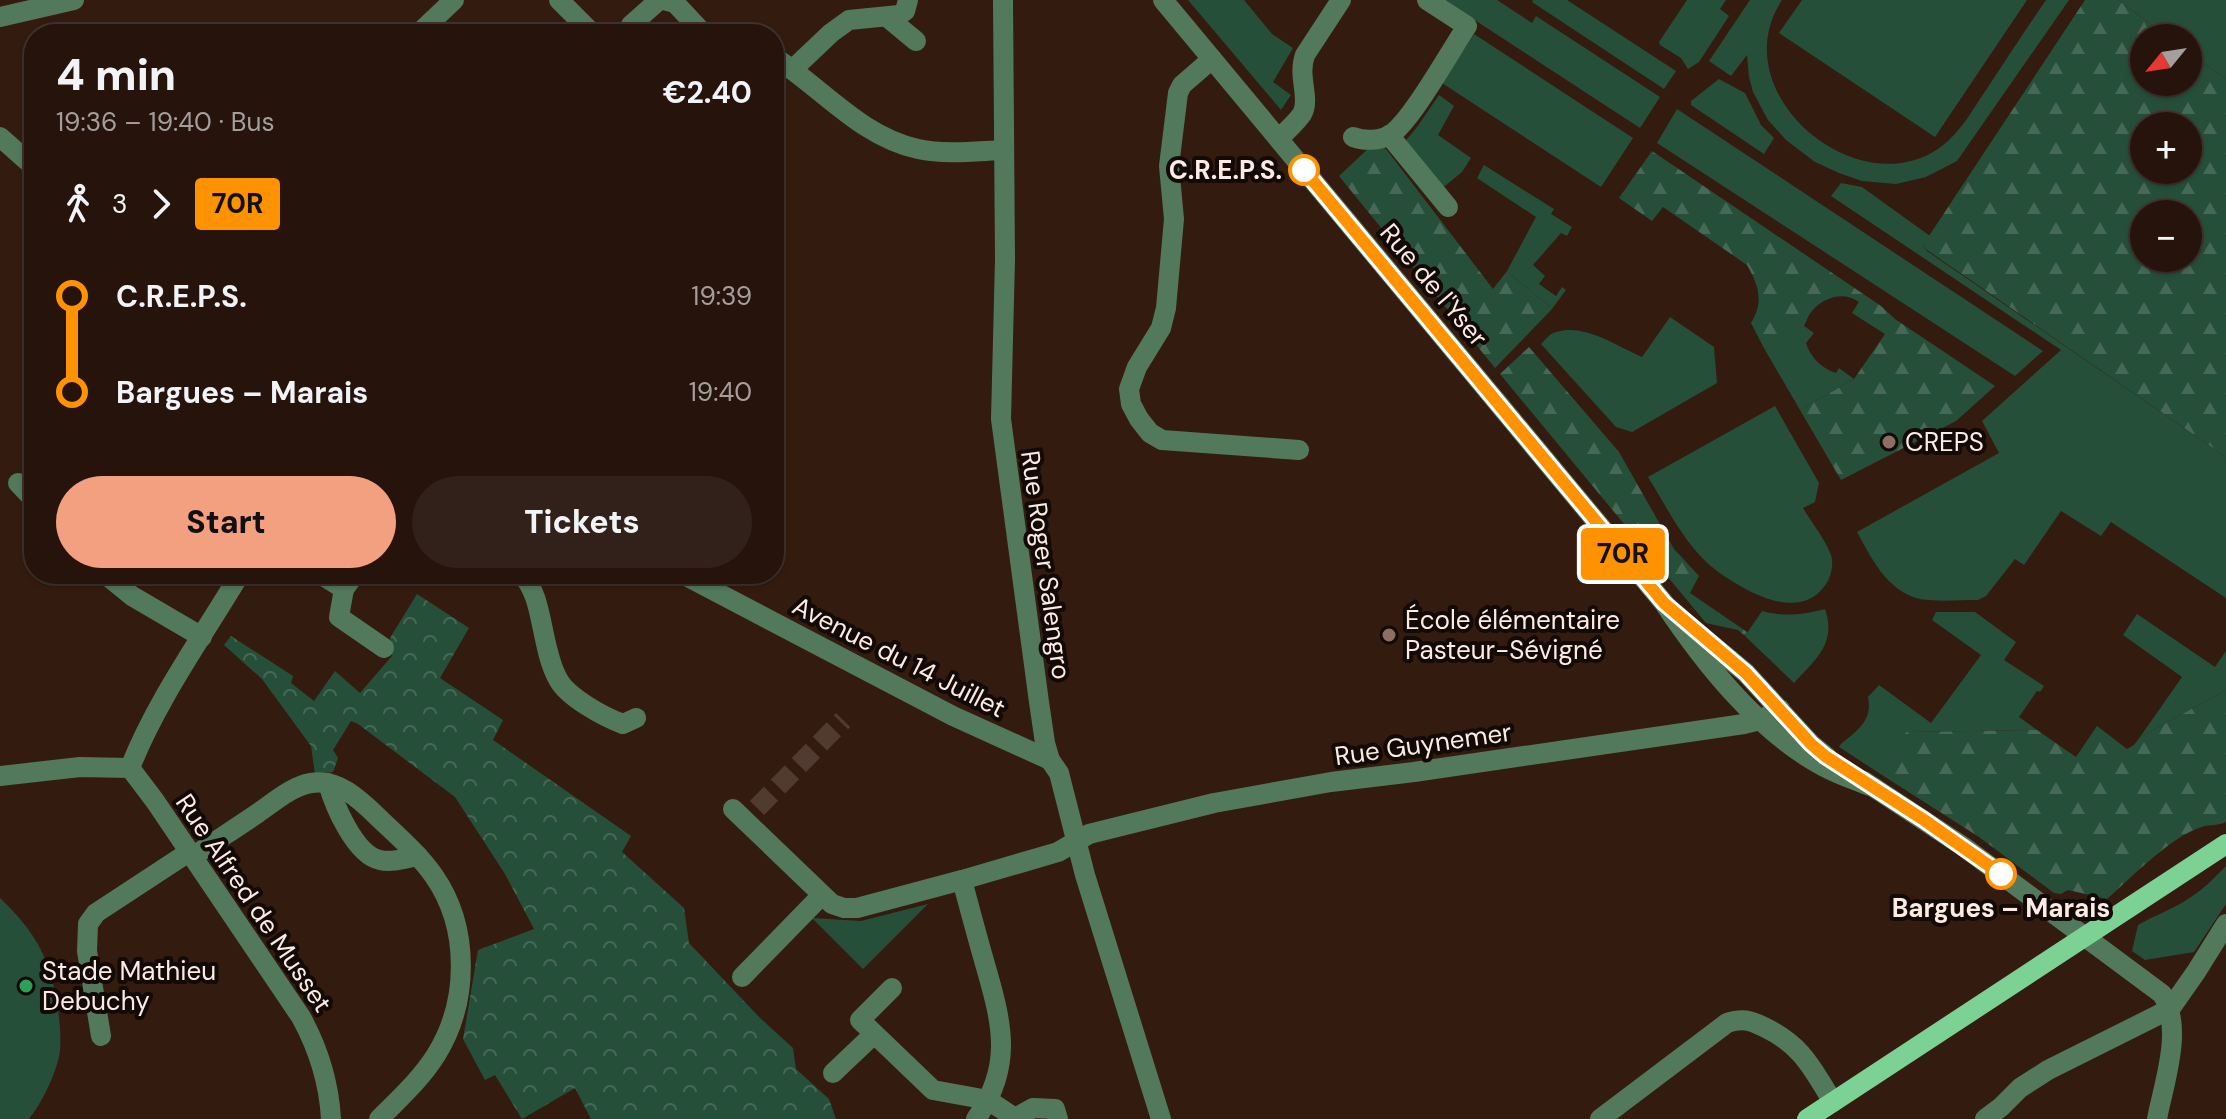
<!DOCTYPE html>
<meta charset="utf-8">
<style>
:root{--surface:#26140c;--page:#32211a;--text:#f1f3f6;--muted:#a49e9d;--line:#42332d;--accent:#f2a080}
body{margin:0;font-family:"DM Sans",sans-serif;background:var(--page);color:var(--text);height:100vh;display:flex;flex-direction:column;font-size:30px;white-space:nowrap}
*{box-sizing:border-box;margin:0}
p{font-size:26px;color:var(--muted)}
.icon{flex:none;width:44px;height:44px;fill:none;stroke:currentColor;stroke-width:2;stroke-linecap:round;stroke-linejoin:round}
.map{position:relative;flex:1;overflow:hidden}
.panel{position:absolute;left:24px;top:24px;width:760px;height:560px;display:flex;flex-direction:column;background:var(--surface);border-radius:32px;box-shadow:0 2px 6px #0004,0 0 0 2px var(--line)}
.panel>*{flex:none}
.badge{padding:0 16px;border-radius:6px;font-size:28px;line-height:52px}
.needle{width:52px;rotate:240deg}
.fabs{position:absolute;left:2130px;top:24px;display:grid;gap:16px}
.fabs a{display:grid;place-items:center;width:72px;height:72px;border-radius:50%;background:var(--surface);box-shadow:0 2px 6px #0004,0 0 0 2px var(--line);font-size:40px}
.map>.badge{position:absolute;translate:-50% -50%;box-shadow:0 0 0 4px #fff}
.legs{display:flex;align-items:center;gap:12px;height:88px;padding:0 32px;font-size:26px}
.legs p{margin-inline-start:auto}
.headline{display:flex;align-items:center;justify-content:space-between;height:136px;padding:0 32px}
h1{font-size:44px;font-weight:800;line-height:60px}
.primary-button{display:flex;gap:16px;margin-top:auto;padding:16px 32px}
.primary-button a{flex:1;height:92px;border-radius:48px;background:var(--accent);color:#111;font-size:32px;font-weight:800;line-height:92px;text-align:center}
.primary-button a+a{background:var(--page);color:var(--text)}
ul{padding:0 32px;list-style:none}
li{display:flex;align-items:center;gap:28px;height:96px;font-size:30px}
li i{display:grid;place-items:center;width:12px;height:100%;margin:0 10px;background:currentColor}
li i::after{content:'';width:20px;height:20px;margin:-10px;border:6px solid;border-radius:50%;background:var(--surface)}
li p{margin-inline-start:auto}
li:first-child i{background:linear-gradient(#0000 50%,currentColor 0)}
li:last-child i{background:linear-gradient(currentColor 50%,#0000 0)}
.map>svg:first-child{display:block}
.grass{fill:#264f3a}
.forest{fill:url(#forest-firs);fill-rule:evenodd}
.park{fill:url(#park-crowns)}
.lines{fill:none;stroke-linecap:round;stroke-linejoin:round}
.minor-tunnel{stroke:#513a30;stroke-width:20;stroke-dasharray:20 10;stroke-linecap:butt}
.minor{stroke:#52795c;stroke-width:20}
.major{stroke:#7cd295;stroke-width:20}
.line-1-casing{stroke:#fff;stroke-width:18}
.line-1{stroke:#ff9200;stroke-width:12}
.stop-1-dot{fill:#fff;stroke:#ff9200;stroke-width:4}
.education-dot{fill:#8d6e63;stroke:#130905;stroke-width:3}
.leisure-dot{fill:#2e9e5b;stroke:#130905;stroke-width:3}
.labels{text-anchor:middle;stroke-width:8;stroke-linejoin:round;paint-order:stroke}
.stop-label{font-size:26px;font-weight:bold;fill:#fcebe3;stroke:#130905;text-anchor:end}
.street-label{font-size:26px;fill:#fcebe3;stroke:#130905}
.poi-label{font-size:26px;fill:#fcebe3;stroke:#130905;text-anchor:start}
</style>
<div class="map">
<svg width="2226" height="1119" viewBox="0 0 2226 1119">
<defs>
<pattern id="forest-firs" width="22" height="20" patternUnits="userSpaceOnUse" patternTransform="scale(2)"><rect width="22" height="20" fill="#264f3a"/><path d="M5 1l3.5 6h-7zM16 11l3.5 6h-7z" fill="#466856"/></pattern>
<pattern id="park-crowns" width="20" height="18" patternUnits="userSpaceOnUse" patternTransform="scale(2)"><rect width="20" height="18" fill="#264f3a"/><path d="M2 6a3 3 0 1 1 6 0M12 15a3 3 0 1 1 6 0" fill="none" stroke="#466856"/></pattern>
</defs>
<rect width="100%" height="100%" fill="#331b10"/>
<g class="grass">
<polygon points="1188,0 1244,0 1272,34 1293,48 1273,82 1291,95 1281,110"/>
<polygon points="1444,0 1497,0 1532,23 1536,16 1660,97 1640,128"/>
<polygon points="1533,0 1567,0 1676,71 1664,89 1532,2"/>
<polygon points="1687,0 1726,0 1720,9 1729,16 1699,62 1688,69 1681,58 1660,45 1659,42"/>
<path d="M1750,0H1782C1722,91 1854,205 1938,149C1960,134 1973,109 1988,87C2007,58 2026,29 2046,0H2069L1957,161L1926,177L1896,184L1862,181L1839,173L1815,162L1786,140L1768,120L1753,92L1749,77L1747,55L1731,76L1709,61Z"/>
<polygon points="1802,0 2027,0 1935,137 1779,33"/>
<polygon points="2118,0 2226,0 2226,79 2188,52 2188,38 2170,38"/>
<polygon points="1474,34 1633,138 1601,187 1442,83"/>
<polygon points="1719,79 1745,93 1761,125 1774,138 1764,154 1691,105 1691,101"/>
<polygon points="1439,95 1454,106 1438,135 1471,158 1462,172 1440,190 1402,145 1417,127"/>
<polygon points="1677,109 2043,351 2015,376 1657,143"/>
<polygon points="1484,165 1554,209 1551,214 1572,227 1567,236 1561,233 1533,265 1545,276 1539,284 1556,296 1562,287 1566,290 1552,309 1507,271 1536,217 1477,178"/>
<path d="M1841,183L1862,187L1930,236L1923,245L1927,251L2226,457V598L2111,522L2101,536L2061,511L2024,565L2015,559L1986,596L1978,600C1961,600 1937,602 1920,599C1887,591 1872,559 1857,532L1999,453L1982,421L2061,350L1831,196Z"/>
<path d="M1670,317L1714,347L1717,383L1632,432L1616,427L1541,344C1545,340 1550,333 1556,332C1584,323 1617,346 1642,357Z"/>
<path d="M1804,326L1814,333L1806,343C1811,358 1821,368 1836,373L1839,368L1854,379L1800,410L1765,350Z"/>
<path d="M1775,406L1819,483L1815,502L1803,508C1812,523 1825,539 1831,555C1834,564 1831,577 1826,584C1800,624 1745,591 1717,571C1686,548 1668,509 1648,477Z"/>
<path d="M1825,609C1837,644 1815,660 1794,683L1745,636L1762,611C1785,617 1802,615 1825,609Z"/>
<path d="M1936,612H1975L2016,642L2004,660L2044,686L2040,692L2037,691L2019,717L2037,730L1907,732L1882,775L1839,747L1841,744C1858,730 1873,720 1868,697L1879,685L1931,723L1981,655L1932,620Z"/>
<polygon points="2137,614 2215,667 2226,651 2226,690 2140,737 2182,677 2123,635"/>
<path d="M2226,866V904L2194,952L2145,960L2132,951L2138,925C2155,915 2174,909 2191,897C2204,889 2215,877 2226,866Z"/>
<path d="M0,898C19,916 38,938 47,964C56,986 62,1027 60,1051C57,1072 42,1103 29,1119H0Z"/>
<polygon points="928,904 863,969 812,918 861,921"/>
</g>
<g class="forest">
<path d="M2085,0H2118L2170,38H2144V82H2188V52L2226,79V457L1927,250L1923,245ZM2188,126V170H2144V126ZM2144,214H2188V258H2144Z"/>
<polygon points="1378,145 1386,149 1493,289 1507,271 1552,309 1495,368 1339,176 1370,147"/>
<path d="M1652,151L1881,306L1895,319L1995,386L1956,421L1841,480L1800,410L1854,379L1885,334L1852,313L1859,302C1843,290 1820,298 1809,315C1808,317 1805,324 1804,326C1795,335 1776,344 1765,350L1751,323C1764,302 1759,286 1747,265L1663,207L1652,221L1619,198Z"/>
<polygon points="1529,347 1619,452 1674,549 1699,576 1690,593 1747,632 1745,636 1738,630 1706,623 1500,374"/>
<path d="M2226,690V822C2218,826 2210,824 2202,827C2171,836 2132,877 2107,899L2068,890L2061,894L2054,893L1979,837L1882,775L1906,732L2037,730L2076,757L2097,726L2127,749L2134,745L2140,737Z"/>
</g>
<polygon class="park" points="417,594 469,628 440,678 503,720 493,740 631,836 622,852 684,908 689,943 760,1018 793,1048 796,1069 829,1099 836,1119 591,1119 575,1088 522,1119 495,1075 485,1080 463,1039 478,950 534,929 505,874 455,797 358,724 351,721 333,750 338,758 333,772 315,774 311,746 262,679 224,645 231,636 293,676 291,683 314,701 335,671 360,693 392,656 390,638"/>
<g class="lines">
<polyline class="minor-tunnel" points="757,808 843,720"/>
<g class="minor">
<polyline points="559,0 593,34"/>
<polyline points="664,0 675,3 704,34"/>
<polyline points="1003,0 1005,259 1001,419 1039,702 1045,743 1050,760 1059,773 1085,875 1161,1119"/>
<path d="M1163,0L1664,603C1704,663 1754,726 1817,763C1835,774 1854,780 1873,787"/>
<polyline points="0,17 74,0"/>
<polyline points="887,17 916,41"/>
<polyline points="418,34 454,0"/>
<polyline points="626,34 631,25 658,1 663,0"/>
<path d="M774,57C821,87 861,137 918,149C946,155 977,151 1004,150"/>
<polyline points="1212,59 1182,85 1178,93 1169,166 1174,219 1166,308 1161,328 1137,367 1129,389 1131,404 1139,419 1150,433 1162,440 1299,450"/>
<polyline points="792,70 831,33 849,20 899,15 905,11 908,0"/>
<polyline points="1389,135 1448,207"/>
<polyline points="0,137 34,167"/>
<path d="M1353,137C1364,141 1379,141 1390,135C1411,122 1451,50 1467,26L1427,0"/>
<path d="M1279,139C1286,131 1296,123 1302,114C1311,99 1297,77 1305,55L1341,0"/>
<polyline points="18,483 34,500"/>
<polyline points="105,574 132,596 202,637"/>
<polyline points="320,574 344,589 355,574"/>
<path d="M522,574C535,590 538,606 542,625C546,643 549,663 558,679C567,697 604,717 623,724L636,718"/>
<polyline points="682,574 953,716 1050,760"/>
<polyline points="344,589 339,617 384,648"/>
<polyline points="1688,625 1746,673 1811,744 1827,757"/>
<path d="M130,768L155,801L301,1017C319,1050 329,1082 331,1119"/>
<path d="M130,768C156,701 203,636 240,574"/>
<polyline points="0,776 80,767 130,768"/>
<path d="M1864,781L1964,847L2162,994C2184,1028 2164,1082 2157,1119"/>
<path d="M328,783C334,805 355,855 380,860C392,863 406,858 418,856"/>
<polyline points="733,809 832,904 844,908 857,908 962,880 1058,852 1089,834 1214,803 1331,782 1414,772 1744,724 1760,720 1780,709"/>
<path d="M192,857C214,842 236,828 258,813C274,802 292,786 311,783C341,778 364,804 383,822C401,839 420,856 434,876C470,928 469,1002 436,1055C421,1079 399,1099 379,1119"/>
<path d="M962,880C970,910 978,940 987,971C1003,1027 1012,1068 976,1119"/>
<polyline points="742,977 822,895"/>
<polyline points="892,988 860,1020 933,1090 988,1100 1015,1118"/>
<polyline points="101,1036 87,951 88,924 96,913 189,852"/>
<polyline points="833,1073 874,1034"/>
<polyline points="1015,1118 1033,1108 1055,1109 1058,1119"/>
<path d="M1600,1119L1727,1023C1742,1018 1750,1020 1764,1027C1802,1045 1812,1068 1833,1102"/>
<polyline points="1985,1119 2001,1107 2020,1088 2048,1070 2170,1009 2196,972 2226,924"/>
</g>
<polyline class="major" points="1807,1119 2226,844"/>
</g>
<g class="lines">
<g class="line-1-casing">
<polyline id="line-1" points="1304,170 1664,603 1746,673 1811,744 1825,756 1924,820 2001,874"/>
</g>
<use href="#line-1" class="line-1"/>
</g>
<g class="stop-1-dot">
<circle cx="1304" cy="170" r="14"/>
<circle cx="2001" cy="874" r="14"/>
</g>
<g class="education-dot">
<circle cx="1889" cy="442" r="8"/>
<circle cx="1389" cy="635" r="8"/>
</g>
<circle class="leisure-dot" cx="26" cy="986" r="8"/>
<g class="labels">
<g class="stop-label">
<text x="1282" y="179">C.R.E.P.S.</text>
<text x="2001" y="917" text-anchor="middle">Bargues – Marais</text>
</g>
<g class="street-label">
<text transform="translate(1434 285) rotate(50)" y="9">Rue de l'Yser</text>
<text transform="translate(1046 565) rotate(82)" y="9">Rue Roger Salengro</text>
<text transform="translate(899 657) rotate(27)" y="9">Avenue du 14 Juillet</text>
<text transform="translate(1423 744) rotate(-8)" y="9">Rue Guynemer</text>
<text transform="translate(254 903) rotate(56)" y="9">Rue Alfred de Musset</text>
</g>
<g class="poi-label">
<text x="1905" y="451">CREPS</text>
<text x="1405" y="629">École élémentaire<tspan x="1405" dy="30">Pasteur-Sévigné</tspan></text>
<text x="42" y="980">Stade Mathieu<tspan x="42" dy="30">Debuchy</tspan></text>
</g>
</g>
</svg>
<div class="fabs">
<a><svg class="needle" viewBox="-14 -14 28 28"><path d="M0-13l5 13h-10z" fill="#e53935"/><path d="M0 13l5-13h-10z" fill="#a49e9d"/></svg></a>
<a>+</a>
<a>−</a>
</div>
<b class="badge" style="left:1623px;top:554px;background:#ff9200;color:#111">70R</b>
<section class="panel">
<div class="headline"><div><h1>4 min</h1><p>19:36 – 19:40 · Bus</p></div><b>€2.40</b></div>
<div class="legs"><svg class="icon" aria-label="walk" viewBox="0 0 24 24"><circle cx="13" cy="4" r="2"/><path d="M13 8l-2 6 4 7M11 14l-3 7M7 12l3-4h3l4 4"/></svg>3<svg class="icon" aria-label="forward" viewBox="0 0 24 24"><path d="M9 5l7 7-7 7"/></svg><b class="badge" style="background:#ff9200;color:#111">70R</b></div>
<ul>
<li><i style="color:#ff9200"></i><b>C.R.E.P.S.</b><p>19:39</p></li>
<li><i style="color:#ff9200"></i><b>Bargues – Marais</b><p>19:40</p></li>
</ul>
<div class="primary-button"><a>Start</a><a>Tickets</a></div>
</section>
</div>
